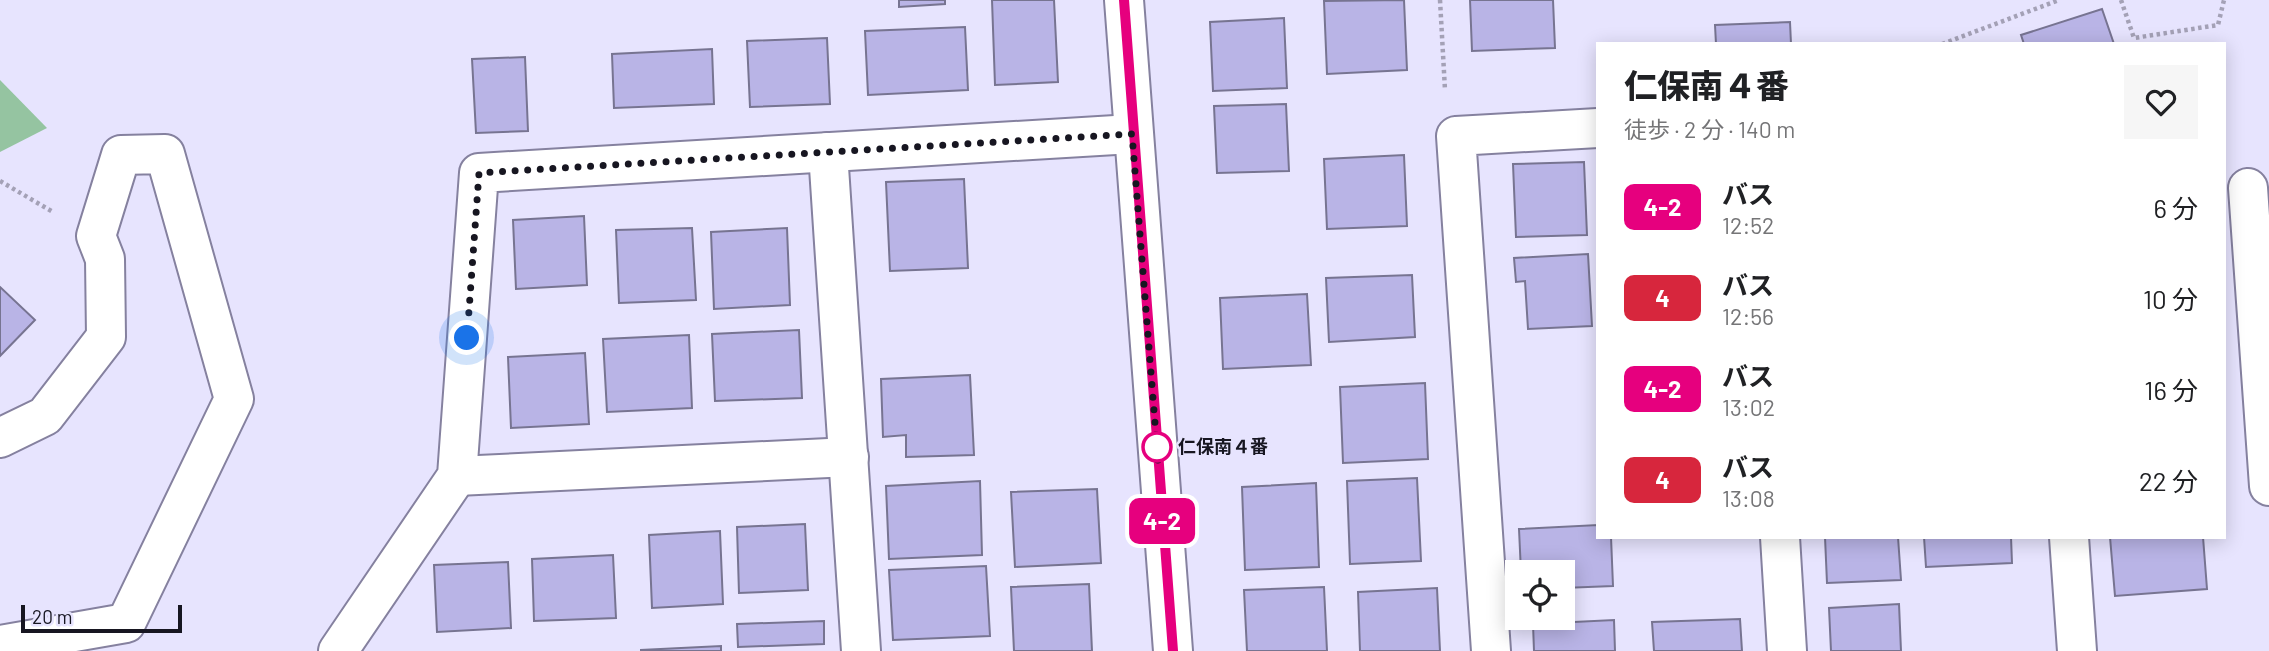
<!DOCTYPE html>
<html lang="ja">
<meta charset="utf-8">
<style>
:root{--surface:#fff;--page:#f6f6f6;--text:#202124;--muted:#757577}
body{margin:0;font-family:Barlow,"Noto Sans JP",sans-serif;background:var(--page);color:var(--text);height:100vh;display:flex;flex-direction:column;font-size:26px;white-space:nowrap}
*{box-sizing:border-box;margin:0}
p{font-size:23px;color:var(--muted)}
.icon{flex:none;width:38px;height:38px;fill:none;stroke:currentColor;stroke-width:2;stroke-linecap:round;stroke-linejoin:round}
.map{position:relative;flex:1;overflow:hidden}
.sheet{position:absolute;left:1596px;top:42px;width:630px;height:497px;display:flex;flex-direction:column;background:var(--surface);border-radius:0px;box-shadow:0 4px 18px #0003}
.sheet>*{flex:none}
.badge{padding:0 14px;border-radius:10px;font-size:24px;line-height:46px}
.buttons{position:absolute;left:1505px;top:560px;display:grid;gap:14px}
.buttons a{display:grid;place-items:center;width:70px;height:70px;border-radius:0px;background:var(--surface);box-shadow:0 4px 18px #0003;font-size:35px}
.scale{position:absolute;left:21px;bottom:18px;width:161px;box-sizing:border-box;padding-left:7px;border:4px solid #171621;border-top:0;font-size:19px;line-height:24px;white-space:nowrap;color:#171621;-webkit-text-stroke:5px #e7e4fe;paint-order:stroke}
.you{position:absolute;width:35px;height:35px;margin:-18px;border:5px solid #fff;border-radius:50%;background:#1a73e8;box-shadow:0 0 0 10px #1a73e833}
.map>.badge{position:absolute;translate:-50% -50%;box-shadow:0 0 0 4px #fff}
.round{display:grid;place-items:center;flex:none;width:74px;height:74px;border-radius:0px;background:var(--page)}
.summary{display:flex;align-items:center;justify-content:space-between;height:119px;padding:0 28px}
h1{font-size:33px;font-weight:800;line-height:52px}
ul{padding:0;list-style:none}
li{display:flex;align-items:center;gap:21px;height:91px;padding:0 28px}
li div{flex:1}
li b{display:block;font-size:26px}
li em{font-style:normal}
li .badge{min-width:77px;font-weight:700;text-align:center}
.map>svg:first-child{display:block}
.forest{fill:#95c4a1}
.building{fill:#b9b4e6;stroke:#777491;stroke-width:2}
.lines{fill:none;stroke-linecap:round;stroke-linejoin:round}
.minor-casing{stroke:#85819f;stroke-width:42}
.path{stroke:#a4a1b6;stroke-width:4.5;stroke-dasharray:3.5 3.5;stroke-linecap:butt}
.minor{stroke:#fff;stroke-width:38}
.line-casing{stroke:#fff;stroke-width:16}
.line{stroke:#e6007e;stroke-width:10}
.walk{stroke:#171621;stroke-width:7;stroke-dasharray:0 12.6}
.stop-dot{fill:#fff;stroke:#e6007e;stroke-width:3.5}
.labels{text-anchor:middle;stroke-width:5;stroke-linejoin:round;paint-order:stroke}
.stop-label{font-size:18px;font-weight:bold;fill:#171621;stroke:#e7e4fe;text-anchor:start}
</style>
<div class="map">
<svg width="2269" height="651" viewBox="0 0 2269 651">
<rect width="100%" height="100%" fill="#e7e4fe"/>
<polygon class="forest" points="0,80 47,128 0,152"/>
<g class="building">
<polygon points="899,0 945,0 945,4 899,7"/>
<polygon points="992,0 1054,0 1058,82 995,85"/>
<polygon points="1404,0 1407,70 1327,74 1324,1"/>
<polygon points="1470,0 1553,0 1555,48 1472,51"/>
<polygon points="2102,9 2114,44 2024,44 2021,35"/>
<polygon points="1284,18 1287,88 1213,91 1210,22"/>
<polygon points="1790,22 1791,44 1716,44 1715,25"/>
<polygon points="965,27 968,90 868,95 865,31"/>
<polygon points="827,38 830,104 750,107 747,41"/>
<polygon points="712,49 714,104 614,108 612,54"/>
<polygon points="525,57 528,131 476,133 472,59"/>
<polygon points="1286,104 1289,171 1217,173 1214,106"/>
<polygon points="1404,155 1407,226 1327,229 1324,159"/>
<polygon points="1584,162 1587,235 1516,237 1513,164"/>
<polygon points="964,179 968,268 890,271 886,182"/>
<polygon points="584,216 587,285 516,289 513,220"/>
<polygon points="692,228 696,300 619,303 616,230"/>
<polygon points="787,228 790,305 714,309 711,232"/>
<polygon points="1588,254 1592,326 1528,329 1525,281 1516,282 1514,258"/>
<polygon points="1412,275 1415,337 1329,342 1326,278"/>
<polygon points="0,287 35,320 0,356"/>
<polygon points="1307,294 1311,365 1223,369 1220,298"/>
<polygon points="799,330 802,398 715,401 712,334"/>
<polygon points="689,335 692,408 607,412 603,339"/>
<polygon points="585,353 589,424 511,428 508,357"/>
<polygon points="970,375 974,455 906,457 906,435 883,437 881,379"/>
<polygon points="1425,383 1428,459 1343,463 1340,387"/>
<polygon points="1417,478 1421,561 1350,564 1347,481"/>
<polygon points="980,481 982,555 889,559 886,486"/>
<polygon points="1316,483 1319,567 1245,570 1242,487"/>
<polygon points="1097,489 1101,563 1015,567 1011,492"/>
<polygon points="805,524 808,590 739,593 737,527"/>
<polygon points="1598,525 1598,537 1611,537 1613,586 1563,588 1563,572 1521,572 1519,529"/>
<polygon points="720,531 723,604 652,608 649,535"/>
<polygon points="1825,537 1898,537 1901,580 1827,583"/>
<polygon points="1924,537 2011,537 2012,563 1926,567"/>
<polygon points="2110,537 2203,537 2207,589 2115,596"/>
<polygon points="613,555 616,618 534,621 532,559"/>
<polygon points="508,562 511,628 437,632 434,565"/>
<polygon points="986,566 990,636 893,640 889,570"/>
<polygon points="1089,584 1092,651 1014,651 1011,587"/>
<polygon points="1324,587 1327,651 1247,651 1244,590"/>
<polygon points="1437,588 1440,651 1360,651 1358,592"/>
<polygon points="1899,604 1901,651 1831,651 1829,608"/>
<polygon points="1740,619 1742,651 1654,651 1652,622"/>
<polygon points="1614,620 1615,651 1534,651 1533,624"/>
<polygon points="824,621 824,644 738,647 737,624"/>
<polygon points="721,646 721,651 641,651 641,650"/>
</g>
<g class="lines">
<g class="minor-casing">
<g id="minor">
<polyline points="1124,0 1173,651"/>
<polyline points="828,152 861,651"/>
<polyline points="2248,188 2269,486"/>
<polyline points="0,438 45,416 106,337 105,259 96,236 121,155 165,154 234,399 126,623 0,645"/>
<polyline points="457,476 849,457"/>
<polyline points="1780,537 1787,651"/>
<polyline points="2069,537 2077,651"/>
<polyline points="338,651 457,476 479,173 1132,134"/>
<polyline points="1491,651 1456,136 1598,128"/>
</g>
</g>
<g class="path">
<polyline points="1440,0 1445,90"/>
<polyline points="2121,0 2134,38 2218,25 2224,0"/>
<polyline points="1942,44 2059,0"/>
<polyline points="0,181 53,212"/>
</g>
<use href="#minor" class="minor"/>
</g>
<g class="lines">
<g class="line-casing">
<polyline id="line" points="1124,0 1173,651"/>
</g>
<use href="#line" class="line"/>
<polyline class="walk" points="467,338 479,173 1132,134 1158,461 1157,447"/>
</g>
<circle class="stop-dot" cx="1157" cy="447" r="14"/>
<g class="labels">
<g class="stop-label">
<text x="1178" y="453">仁保南４番</text>
</g>
</g>
</svg>
<div class="buttons">
<a><svg class="icon" aria-label="locate" viewBox="0 0 24 24"><circle cx="12" cy="12" r="6"/><path d="M12 2v4M12 18v4M2 12h4M18 12h4"/></svg></a>
</div>
<div class="scale">20 m</div>
<div class="you" style="left:467px;top:338px"></div>
<b class="badge" style="left:1162px;top:521px;background:#e6007e;color:#fff">4-2</b>
<section class="sheet">
<div class="summary"><div><h1>仁保南４番</h1><p>徒歩 · 2 分 · 140 m</p></div><a class="round"><svg class="icon" aria-label="heart" viewBox="0 0 24 24"><path d="M12 20l-8-8c-3-5 5-10 8-4 3-6 11-1 8 4z"/></svg></a></div>
<ul>
<li><span class="badge" style="background:#e6007e;color:#fff">4-2</span><div><b>バス</b><p>12:52</p></div><em>6 分</em></li>
<li><span class="badge" style="background:#d7263d;color:#fff">4</span><div><b>バス</b><p>12:56</p></div><em>10 分</em></li>
<li><span class="badge" style="background:#e6007e;color:#fff">4-2</span><div><b>バス</b><p>13:02</p></div><em>16 分</em></li>
<li><span class="badge" style="background:#d7263d;color:#fff">4</span><div><b>バス</b><p>13:08</p></div><em>22 分</em></li>
</ul>
</section>
</div>
